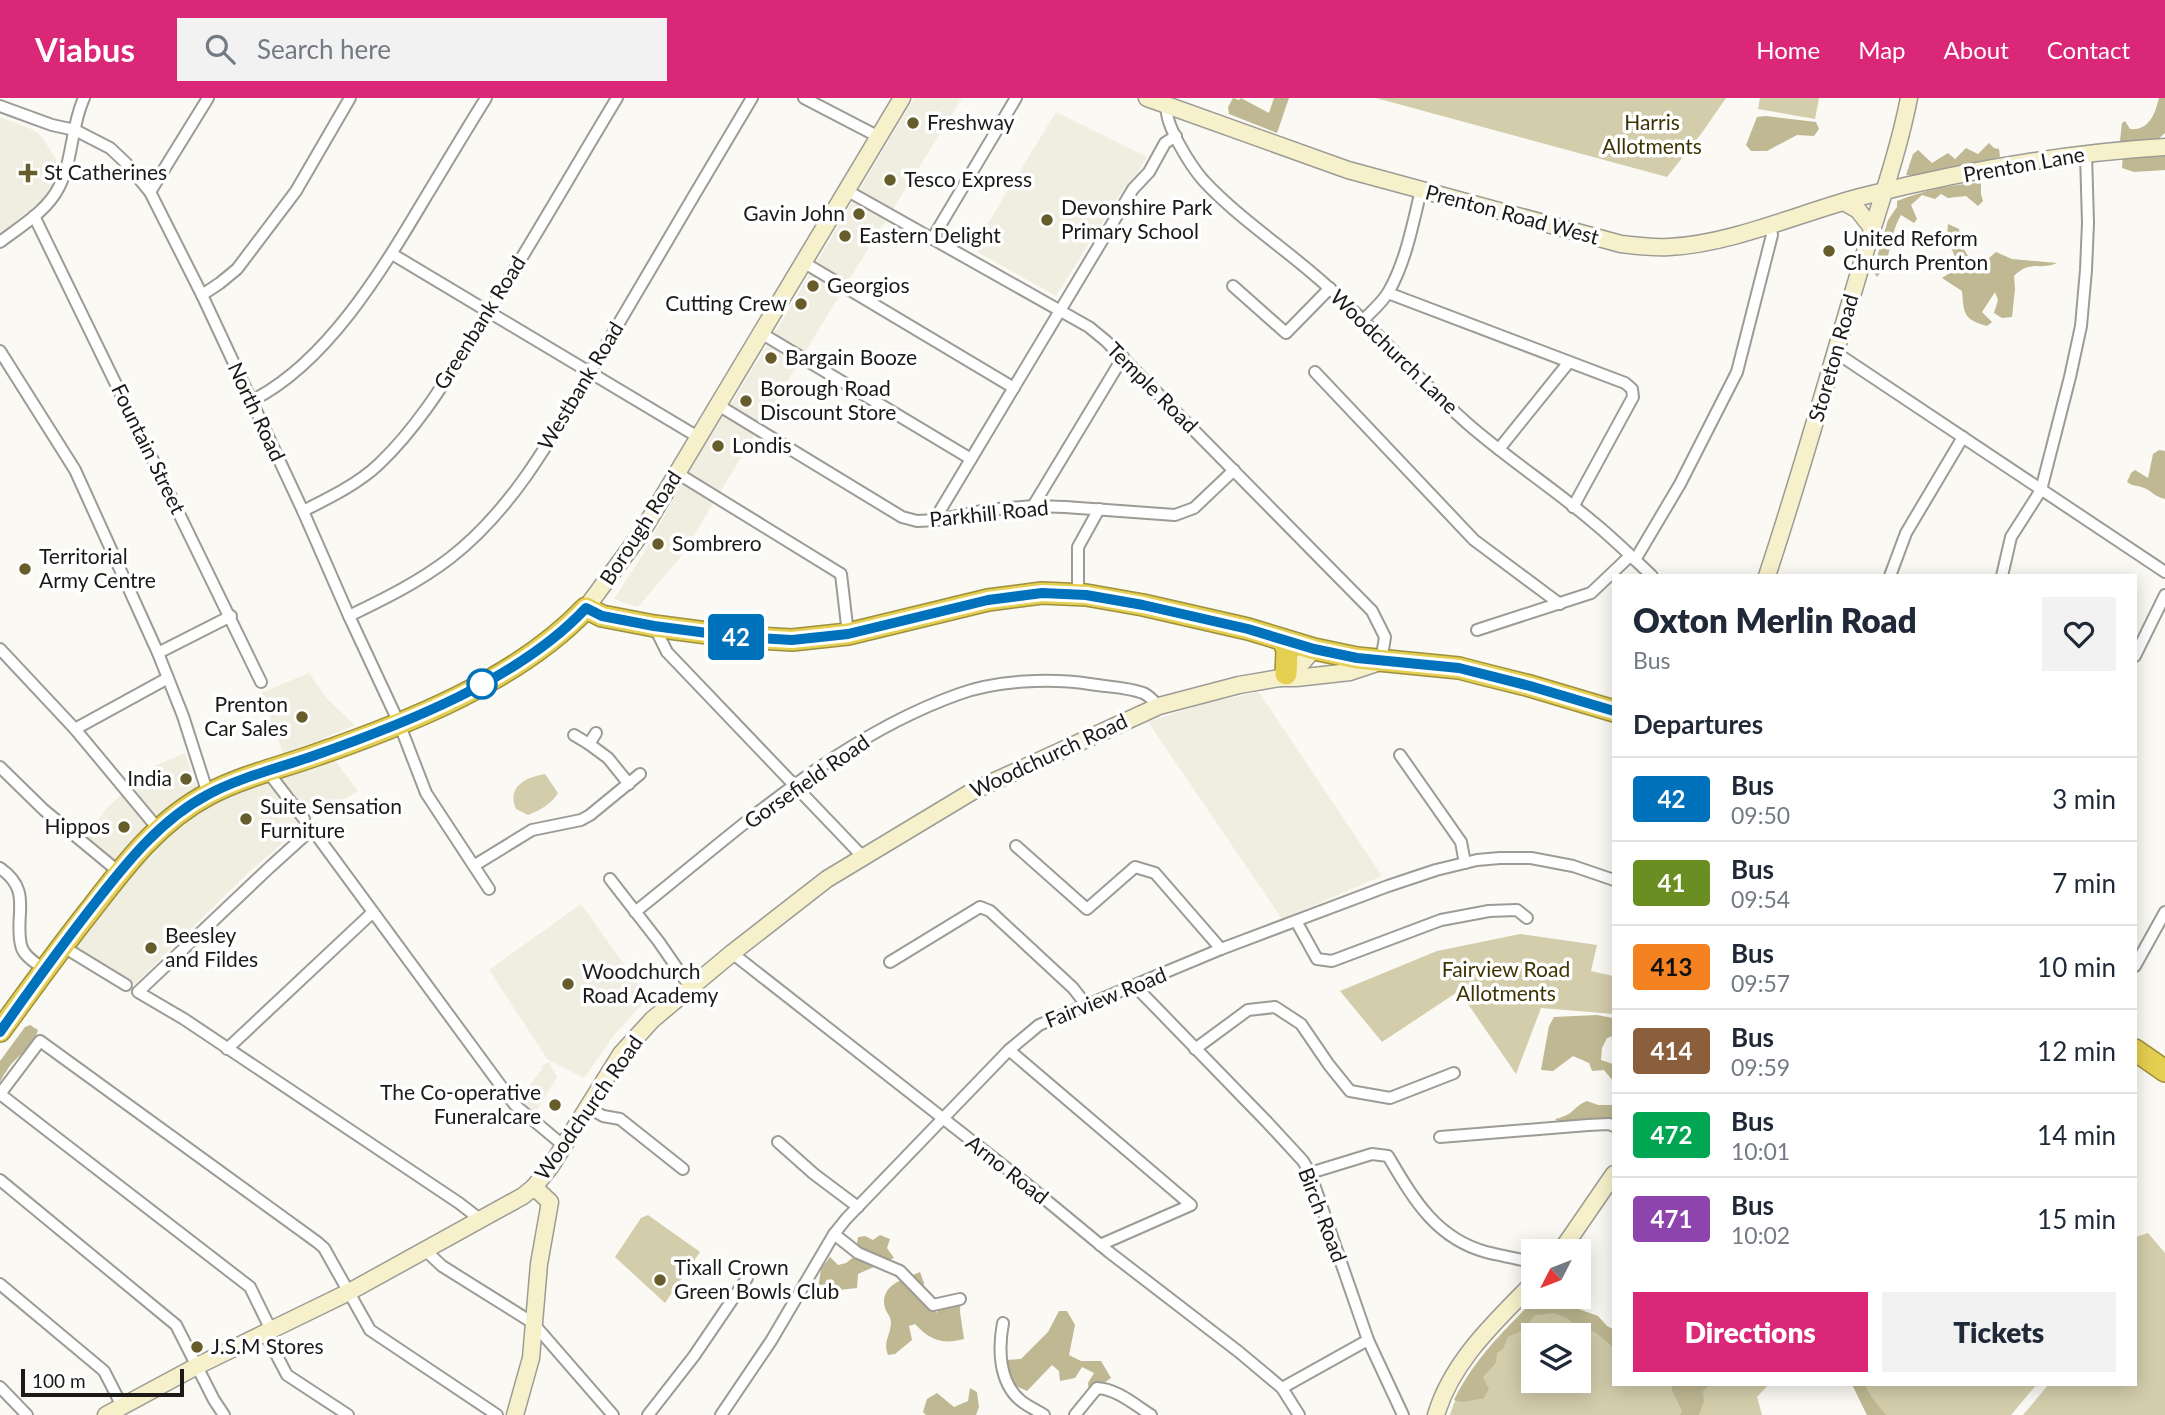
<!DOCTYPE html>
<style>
:root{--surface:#fff;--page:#f2f2f3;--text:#1f2937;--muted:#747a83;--line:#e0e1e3;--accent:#db2777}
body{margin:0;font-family:Lato,sans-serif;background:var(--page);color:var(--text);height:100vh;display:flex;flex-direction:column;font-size:26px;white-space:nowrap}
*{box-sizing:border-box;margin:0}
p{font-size:23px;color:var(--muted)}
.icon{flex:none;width:38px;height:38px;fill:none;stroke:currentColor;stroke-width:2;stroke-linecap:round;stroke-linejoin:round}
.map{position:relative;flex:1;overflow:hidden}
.details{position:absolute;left:1612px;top:476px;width:525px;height:812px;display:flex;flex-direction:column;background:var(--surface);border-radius:0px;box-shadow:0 4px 18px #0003}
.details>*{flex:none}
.badge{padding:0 14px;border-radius:5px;font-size:24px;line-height:46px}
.needle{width:46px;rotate:228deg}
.controls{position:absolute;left:1521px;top:1141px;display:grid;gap:14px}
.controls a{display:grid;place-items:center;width:70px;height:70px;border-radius:0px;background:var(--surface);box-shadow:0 4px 18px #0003;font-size:35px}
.scale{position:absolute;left:21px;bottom:18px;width:163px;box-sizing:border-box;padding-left:7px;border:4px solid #1b1a18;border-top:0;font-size:19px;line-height:24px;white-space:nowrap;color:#1b1a18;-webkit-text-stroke:5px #fff;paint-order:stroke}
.map>.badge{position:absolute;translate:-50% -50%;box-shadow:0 0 0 4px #fff}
h2{padding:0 21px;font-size:26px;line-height:63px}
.round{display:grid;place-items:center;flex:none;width:74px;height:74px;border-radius:0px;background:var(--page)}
.overview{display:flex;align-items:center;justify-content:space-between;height:119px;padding:0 21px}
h1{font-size:33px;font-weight:800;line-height:52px}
.cta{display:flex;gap:14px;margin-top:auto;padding:14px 21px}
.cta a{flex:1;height:80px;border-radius:0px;background:var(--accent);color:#fff;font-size:28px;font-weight:800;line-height:80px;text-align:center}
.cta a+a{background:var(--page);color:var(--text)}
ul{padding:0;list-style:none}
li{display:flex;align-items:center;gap:21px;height:84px;padding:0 21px;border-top:2px solid var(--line)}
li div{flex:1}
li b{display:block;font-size:26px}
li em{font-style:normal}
li .badge{min-width:77px;font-weight:700;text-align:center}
header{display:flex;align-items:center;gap:42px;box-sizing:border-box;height:98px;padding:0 35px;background:var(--accent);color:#fff}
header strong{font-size:33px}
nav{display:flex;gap:38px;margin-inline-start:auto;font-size:24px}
.search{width:490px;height:63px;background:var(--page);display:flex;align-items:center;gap:18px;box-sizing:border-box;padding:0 24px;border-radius:0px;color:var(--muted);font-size:26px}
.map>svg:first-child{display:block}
.built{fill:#f0eee0}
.green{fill:#d3cdab;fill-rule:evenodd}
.forest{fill:#bfb892}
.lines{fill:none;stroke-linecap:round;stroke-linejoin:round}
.street-casing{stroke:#9c9b95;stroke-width:14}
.secondary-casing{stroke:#9c9b95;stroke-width:19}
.highway-casing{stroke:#9e903d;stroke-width:24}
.street{stroke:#fff;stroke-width:10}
.secondary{stroke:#f7f1cb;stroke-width:16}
.highway{stroke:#e5cf51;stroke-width:21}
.line-casing{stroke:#fff;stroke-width:16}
.line{stroke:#0072bc;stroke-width:10}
.poi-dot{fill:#665d2a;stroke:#fff;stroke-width:2.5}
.stop-dot{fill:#fff;stroke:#0072bc;stroke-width:3.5}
.labels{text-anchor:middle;stroke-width:7;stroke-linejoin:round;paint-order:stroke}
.poi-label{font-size:21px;fill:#1b1a18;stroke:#fff;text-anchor:start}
.park-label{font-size:21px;fill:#3c3503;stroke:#fff}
.street-label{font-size:21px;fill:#1b1a18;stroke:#fff}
</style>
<header>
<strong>Viabus</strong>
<div class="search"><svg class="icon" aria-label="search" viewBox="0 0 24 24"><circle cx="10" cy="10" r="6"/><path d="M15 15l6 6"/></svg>Search here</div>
<nav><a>Home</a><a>Map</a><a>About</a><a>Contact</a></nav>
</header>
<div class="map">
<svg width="2165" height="1317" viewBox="0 0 2165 1317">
<rect width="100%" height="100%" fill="#faf9f3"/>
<g class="built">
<polygon points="914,0 962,0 849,182 680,460 638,509 614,501 643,456 690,372 776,233"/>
<polygon points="1056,14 1147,59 1136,77 1122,93 1056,198 972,151"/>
<polygon points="0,19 31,31 40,37 55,59 58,69 56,80 43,101 0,136"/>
<polygon points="309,575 327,601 355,627 324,640 329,655 358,693 310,722 251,772 134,887 68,847 122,776 84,739 107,710 154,668 185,655 202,704 288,669 261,595"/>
<polygon points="1259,594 1382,778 1282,821 1148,624 1202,606"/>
<polygon points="581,806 648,900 614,937 584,980 548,962 489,872"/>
<polygon points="549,964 557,979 535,1015 516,995 530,987 543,970 541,968"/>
</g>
<g class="green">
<polygon points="1376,0 1726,0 1701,36 1667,79"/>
<polygon points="1760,0 1819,0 1815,21 1758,11"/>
<path d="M545,676L558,695C551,706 541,712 528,717L516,711C506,689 526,679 545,676Z"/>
<polygon points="1520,836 1597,847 1591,873 1613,878 1614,916 1541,910 1516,976 1459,893 1382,944 1340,893 1437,853"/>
<polygon points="648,1117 700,1154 665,1205 615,1159 641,1120"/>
<polygon points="2148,1135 2165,1155 2165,1317 2023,1317 2049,1286 2135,1286 2135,1142 2136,1139"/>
<path d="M1537,1199H1559L1613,1237L1614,1286H1769L1757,1299L1762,1317H1450C1465,1268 1502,1235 1537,1199ZM1533,1237H1578V1283H1533Z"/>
<polygon points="1852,1286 2037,1286 2011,1317 1867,1317"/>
</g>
<g class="forest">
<polygon points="1233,0 1239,2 1241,0 1269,15 1274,0 1289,0 1277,35 1229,16 1228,9"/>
<path d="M2159,0H2165V35L2156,43L2125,47L2120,43L2122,25L2125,23L2130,31C2149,33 2155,16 2159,0Z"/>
<polygon points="1766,18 1816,24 1819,31 1814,38 1797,37 1767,53 1751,53 1746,47 1757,19"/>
<polygon points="1989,45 1994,50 1999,51 2000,59 1916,78 1906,77 1913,56 1918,52 1932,65 1948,55 1955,61 1966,50 1978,56"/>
<polygon points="2165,54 2165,72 2134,74 2122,70 2123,55"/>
<path d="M1981,85V96L1983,103L1978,108L1966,98L1948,100L1941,96L1935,101L1922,97L1911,107L1917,121L1914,125L1901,117C1889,136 1892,163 1877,179L1873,173L1888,122L1897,109V103C1926,92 1950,86 1981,85Z"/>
<path d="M1948,126L1959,131L1962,148L1974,168L1983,165L1996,154L2012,161L2057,165C2039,173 2030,161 2014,178L2015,191L2012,219L2002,220L1994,215L1998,202L1995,194L1982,214L1992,224L1987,228C1963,221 1964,216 1962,193L1942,180L1959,169L1947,139Z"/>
<path d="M2159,352L2165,353V401C2153,398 2151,392 2144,390C2137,387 2134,389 2127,384L2131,375L2135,372L2148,380L2153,356Z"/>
<polygon points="1597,917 1613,920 1613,938 1607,940 1602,950 1601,962 1613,966 1613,983 1604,972 1592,973 1589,965 1573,958 1553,973 1541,972 1549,928 1554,919"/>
<path d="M30,927L38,932C32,953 15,957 6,974C3,977 2,981 0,984V963L25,929Z"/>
<path d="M1587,1003L1598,1007H1612L1613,1005V1028H1563L1555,1021C1575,1017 1572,1009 1587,1003Z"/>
<polygon points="880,1137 890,1141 887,1150 894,1160 858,1176 857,1190 839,1192 834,1187 826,1191 818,1191 821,1171 830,1159 838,1167 846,1165 855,1158 858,1139 865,1138 873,1142"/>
<path d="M920,1174L924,1185L923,1194L935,1200L936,1215L951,1197L961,1196L960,1214L964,1241C942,1247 930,1242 915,1226L909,1228L912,1242L895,1256L888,1257C883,1243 890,1239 891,1225C891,1218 887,1216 885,1210C879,1187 904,1181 920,1174Z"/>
<path d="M1537,1199H1559L1573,1209L1598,1218L1607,1228L1613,1231V1249L1595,1234L1575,1227L1567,1220L1554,1215L1535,1217L1523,1232L1508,1239L1503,1251L1497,1255L1496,1265L1483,1279L1489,1291L1483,1301C1472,1301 1465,1306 1454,1302C1474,1261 1506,1231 1537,1199Z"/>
<polygon points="1059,1213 1067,1213 1075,1227 1069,1257 1081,1263 1101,1263 1111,1280 1104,1285 1089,1294 1088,1285 1094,1275 1082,1269 1075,1280 1060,1283 1059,1273 1052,1267 1027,1293 1018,1289 1004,1288 996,1268 1007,1262 1021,1261 1048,1234"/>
<polygon points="1672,1286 1711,1286 1703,1293 1704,1303 1699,1317 1680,1317 1682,1313 1672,1292"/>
<polygon points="1852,1286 1864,1286 1872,1300 1886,1317 1867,1317"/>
<polygon points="970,1290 977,1294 979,1309 976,1317 926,1317 923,1314 927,1301 937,1295 954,1309 968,1303"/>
</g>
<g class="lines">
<g class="street-casing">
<g id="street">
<polyline points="804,0 879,39"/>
<path d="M1167,7C1163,25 1191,68 1203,82C1240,122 1288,152 1328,189C1377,233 1419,283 1468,326C1508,361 1553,390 1593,424C1614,441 1633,460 1652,478"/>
<polyline points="0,8 52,27 75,32 110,50 127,66 150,94 202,197 303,413 349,518 399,625 426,695 489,791"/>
<polyline points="846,92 1089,229 1106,243 1372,513 1385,539 1381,564"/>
<polyline points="150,94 208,0"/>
<polyline points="34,118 261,584"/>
<polyline points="932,141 1016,0"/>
<path d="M0,144C21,128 47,113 59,89C73,62 71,28 84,0"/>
<polyline points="392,156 698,339"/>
<polyline points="803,164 1014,290"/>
<polyline points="1233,188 1286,235 1330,190"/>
<polyline points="1388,195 1625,285 1632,291 1633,299 1573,409"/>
<polyline points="202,197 220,185 237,171 296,93 350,0"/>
<path d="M1363,222C1372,213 1383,204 1389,193C1406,163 1413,125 1421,92"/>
<polyline points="761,235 971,361"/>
<polyline points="0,253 75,372 158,555 183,618 208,696"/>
<polyline points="1835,254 2165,474"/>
<polyline points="1315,274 1474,442 1560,506"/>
<path d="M251,303C328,265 384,169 427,97C447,64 466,32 486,0"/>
<polyline points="718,307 902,419 917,423 937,422 986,412 1033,408 1065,409 1175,417 1194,410 1234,372"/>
<polyline points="1499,351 1569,264"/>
<polyline points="677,375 841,476 848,536"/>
<polyline points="1033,408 1123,259"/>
<path d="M303,413C329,400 358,386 379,366C419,328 448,279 477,233C525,156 570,78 617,0"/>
<polyline points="937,422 941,411 1133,91 1149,74 1165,45 1176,38"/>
<polyline points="1635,462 1680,386 1737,274 1772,137 1770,126"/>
<polyline points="1890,478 1906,435 1963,339"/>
<polyline points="2002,478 2011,439 2041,392 2070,279 2081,228 2086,172 2088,125 2086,56"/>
<polyline points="1078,497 1078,449 1099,411"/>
<path d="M349,518C384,501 419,484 450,460C520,406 562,321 606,247C654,165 703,82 752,0"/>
<polyline points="654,528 667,554 863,759"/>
<polyline points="1477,532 1591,495 1630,458"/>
<polyline points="0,551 75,631 159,732"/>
<polyline points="158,555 231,518"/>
<polyline points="2135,558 2165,497"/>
<polyline points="75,631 168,580"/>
<polyline points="574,637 589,646 596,635"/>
<polyline points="589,646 608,660 629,686"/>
<polyline points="1400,657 1461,744 1465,765"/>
<polyline points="0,669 44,712 119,774"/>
<polyline points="268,674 304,721"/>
<polyline points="1016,748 1087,811 1135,769 1155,775 1221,851"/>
<polyline points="475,767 532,732 581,722 590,717 640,676"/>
<path d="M0,770C33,793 14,816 21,847C23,858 36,865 44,871"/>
<polyline points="610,781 659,844 690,889"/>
<path d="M635,814C736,734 835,640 959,596C997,582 1051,580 1090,586C1107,589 1127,589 1143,595C1149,597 1154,604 1159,608"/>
<polyline points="1296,823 1317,861 1332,863 1441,822 1489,813 1517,812 1527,820"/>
<polyline points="62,848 126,887"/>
<polyline points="732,855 1023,1083 1109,1154 1239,1254 1282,1290 1299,1317"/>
<polyline points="890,864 980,809 990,813 1073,890 1087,908"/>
<polyline points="2135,868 2165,814"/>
<polyline points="1135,888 1267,1024 1303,1063 1310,1075 1368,1242 1403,1317"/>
<polyline points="227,951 373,814"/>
<polyline points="1195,951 1248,912 1275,909 1301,926 1329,967 1350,993 1390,1000 1454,975"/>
<polyline points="1009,952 1191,1107 1100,1147"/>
<polyline points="589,1010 603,1018 620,1021 683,1071"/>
<polyline points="1440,1039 1588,1027 1609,1026 1614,1028"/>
<polyline points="778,1044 814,1076 858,1109"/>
<path d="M1310,1075L1372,1056L1388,1058C1413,1100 1435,1140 1486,1154C1501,1158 1518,1160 1533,1165"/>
<polyline points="0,1082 176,1227 214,1302 224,1317"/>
<polyline points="481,1122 459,1105 184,921 138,894 270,769 312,731 515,1007 564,1048"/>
<polyline points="834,1136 858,1155 900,1173 933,1207 960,1201"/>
<polyline points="425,1152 442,1168 533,1225 613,1317"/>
<polyline points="0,1186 104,1273 122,1308"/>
<path d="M1003,1225C998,1251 999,1284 1020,1302C1027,1308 1036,1312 1044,1317"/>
<polyline points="271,1232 250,1189 0,996 40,943 317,1144 324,1150 370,1232 497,1317"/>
<polyline points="265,1235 287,1277 348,1317"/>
<polyline points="0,1289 27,1317"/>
<polyline points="1282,1290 1368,1242"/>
<polyline points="648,1317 694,1258 747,1180"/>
<polyline points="721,1317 771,1243 834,1136 846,1121 1009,952 1039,927 1221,851 1388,788 1436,772 1477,762 1500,760 1531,760 1573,768 1614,782"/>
<path d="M1075,1317L1097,1290C1117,1291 1135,1307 1151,1317"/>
</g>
</g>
<g class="secondary-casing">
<g id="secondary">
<path d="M1147,0L1348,72L1621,146C1637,148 1653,150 1669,149C1731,146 1800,115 1860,99C1959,74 2063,55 2165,49"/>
<polyline points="1844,104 1858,112 1872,130"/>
<path d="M1767,478C1800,379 1828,278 1858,178C1875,119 1897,61 1909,0"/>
<polyline points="586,510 640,437 902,0"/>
<polyline points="1280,580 1300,567 1314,551"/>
<polyline points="1561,1153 1614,1076"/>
<polyline points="106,1317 197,1268 349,1194 523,1098 534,1089 551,1068 621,956 652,922 732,855 827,781 973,693 1159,608 1239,587 1280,580 1296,580 1350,574 1380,564"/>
<polyline points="515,1317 531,1260 539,1166 550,1104 534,1089"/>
<path d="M1436,1317C1452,1263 1495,1224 1533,1185"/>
</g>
</g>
<g class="highway-casing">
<g id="highway">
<polyline points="1283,542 1287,552 1286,576"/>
<path d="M0,933C30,892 60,850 92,810C125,767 159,722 209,696C241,679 279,670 313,658C406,626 518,582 586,510L602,518L654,528L738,539L792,542L848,536L988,502L1042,495L1086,497L1143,507L1248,531L1314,551L1357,560L1459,570L1478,575L1530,588L1614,613"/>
<polyline points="2135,952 2165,973"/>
</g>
</g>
<use href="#street" class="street"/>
<use href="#secondary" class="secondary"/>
<use href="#highway" class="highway"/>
</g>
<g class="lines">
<g class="line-casing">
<path id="line" d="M0,934C31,890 62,847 95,805C127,764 161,721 209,696C241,679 279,670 313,658C404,626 520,581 586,510L602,518L654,528L738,539L792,542L848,536L988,502L1042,495L1086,497L1143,507L1248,531L1314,551L1357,560L1459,570L1530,588L1614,613"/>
</g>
<use href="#line" class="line"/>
</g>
<g class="poi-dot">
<circle cx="913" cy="25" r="7"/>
<path d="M24.5 64.5h7v7h7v7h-7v7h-7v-7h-7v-7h7z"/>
<circle cx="890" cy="82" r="7"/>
<circle cx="859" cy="116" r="7"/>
<circle cx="1047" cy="122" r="7"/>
<circle cx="845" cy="138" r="7"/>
<circle cx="1829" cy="153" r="7"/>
<circle cx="813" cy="188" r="7"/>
<circle cx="801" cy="206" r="7"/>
<circle cx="771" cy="260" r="7"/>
<circle cx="746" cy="303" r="7"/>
<circle cx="718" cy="348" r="7"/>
<circle cx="658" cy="446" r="7"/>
<circle cx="25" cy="471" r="7"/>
<circle cx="302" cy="619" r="7"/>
<circle cx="186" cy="681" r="7"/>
<circle cx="246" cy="721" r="7"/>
<circle cx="124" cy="729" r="7"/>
<circle cx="151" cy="850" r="7"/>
<circle cx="568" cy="886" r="7"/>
<circle cx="555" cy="1007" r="7"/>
<circle cx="660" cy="1182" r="7"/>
<circle cx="197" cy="1249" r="7"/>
</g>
<circle class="stop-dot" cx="482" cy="586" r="14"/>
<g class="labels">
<g class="poi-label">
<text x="927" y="32">Freshway</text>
<text x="44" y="82">St Catherines</text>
<text x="904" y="89">Tesco Express</text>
<text x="1061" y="117">Devonshire Park<tspan x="1061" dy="24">Primary School</tspan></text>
<text x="845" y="123" text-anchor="end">Gavin John</text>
<text x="859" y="145">Eastern Delight</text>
<text x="1843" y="148">United Reform<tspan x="1843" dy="24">Church Prenton</tspan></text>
<text x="827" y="195">Georgios</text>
<text x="787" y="213" text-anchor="end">Cutting Crew</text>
<text x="785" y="267">Bargain Booze</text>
<text x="760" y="298">Borough Road<tspan x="760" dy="24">Discount Store</tspan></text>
<text x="732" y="355">Londis</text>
<text x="672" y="453">Sombrero</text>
<text x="39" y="466">Territorial<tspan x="39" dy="24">Army Centre</tspan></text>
<text x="288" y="614" text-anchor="end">Prenton<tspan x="288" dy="24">Car Sales</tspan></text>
<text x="172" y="688" text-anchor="end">India</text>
<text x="260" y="716">Suite Sensation<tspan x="260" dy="24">Furniture</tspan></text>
<text x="110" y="736" text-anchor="end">Hippos</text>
<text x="165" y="845">Beesley<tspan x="165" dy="24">and Fildes</tspan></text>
<text x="582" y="881">Woodchurch<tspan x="582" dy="24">Road Academy</tspan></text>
<text x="541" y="1002" text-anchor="end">The Co-operative<tspan x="541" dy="24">Funeralcare</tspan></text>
<text x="674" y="1177">Tixall Crown<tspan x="674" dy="24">Green Bowls Club</tspan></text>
<text x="211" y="1256">J.S.M Stores</text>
</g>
<g class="park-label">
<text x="1652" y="32">Harris<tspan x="1652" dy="24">Allotments</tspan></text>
<text x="1506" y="879">Fairview Road<tspan x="1506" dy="24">Allotments</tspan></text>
</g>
<g class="street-label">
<text transform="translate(2024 67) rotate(-10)" y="7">Prenton Lane</text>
<text transform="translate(1512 117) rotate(15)" y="7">Prenton Road West</text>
<text transform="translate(480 225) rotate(-58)" y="7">Greenbank Road</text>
<text transform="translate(1394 254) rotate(44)" y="7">Woodchurch Lane</text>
<text transform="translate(1834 260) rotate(-74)" y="7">Storeton Road</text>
<text transform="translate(581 288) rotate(-59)" y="7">Westbank Road</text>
<text transform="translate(1152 290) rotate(45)" y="7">Temple Road</text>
<text transform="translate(256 314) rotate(65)" y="7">North Road</text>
<text transform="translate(148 351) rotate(64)" y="7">Fountain Street</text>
<text transform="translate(989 416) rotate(-6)" y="7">Parkhill Road</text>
<text transform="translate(641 430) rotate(-57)" y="7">Borough Road</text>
<text transform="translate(1049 658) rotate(-25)" y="7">Woodchurch Road</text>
<text transform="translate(807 684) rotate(-35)" y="7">Gorsefield Road</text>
<text transform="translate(1106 900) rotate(-22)" y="7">Fairview Road</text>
<text transform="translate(589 1010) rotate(-55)" y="7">Woodchurch Road</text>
<text transform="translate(1007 1072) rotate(38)" y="7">Arno Road</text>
<text transform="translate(1322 1117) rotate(69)" y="7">Birch Road</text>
</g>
</g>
</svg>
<div class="controls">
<a><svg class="needle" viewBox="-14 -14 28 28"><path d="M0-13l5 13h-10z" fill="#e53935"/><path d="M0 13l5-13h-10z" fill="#747a83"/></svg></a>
<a><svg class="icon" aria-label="layers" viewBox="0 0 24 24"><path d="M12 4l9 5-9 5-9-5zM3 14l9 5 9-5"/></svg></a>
</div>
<div class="scale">100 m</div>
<b class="badge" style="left:736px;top:539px;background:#0072bc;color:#fff">42</b>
<section class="details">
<div class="overview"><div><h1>Oxton Merlin Road</h1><p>Bus</p></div><a class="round"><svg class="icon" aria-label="heart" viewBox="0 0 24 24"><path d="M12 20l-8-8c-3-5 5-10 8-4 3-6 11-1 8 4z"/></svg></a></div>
<h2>Departures</h2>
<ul>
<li><span class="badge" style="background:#0072bc;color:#fff">42</span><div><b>Bus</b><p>09:50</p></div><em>3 min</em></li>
<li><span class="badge" style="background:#6b8e23;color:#fff">41</span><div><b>Bus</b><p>09:54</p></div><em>7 min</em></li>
<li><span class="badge" style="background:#f58220;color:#111">413</span><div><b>Bus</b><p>09:57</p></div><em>10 min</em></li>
<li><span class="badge" style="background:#8b5e3c;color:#fff">414</span><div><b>Bus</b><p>09:59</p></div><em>12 min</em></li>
<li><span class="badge" style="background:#00a651;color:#fff">472</span><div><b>Bus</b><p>10:01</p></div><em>14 min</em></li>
<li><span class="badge" style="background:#8e44ad;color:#fff">471</span><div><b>Bus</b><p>10:02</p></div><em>15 min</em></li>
</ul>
<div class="cta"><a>Directions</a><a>Tickets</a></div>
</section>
</div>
